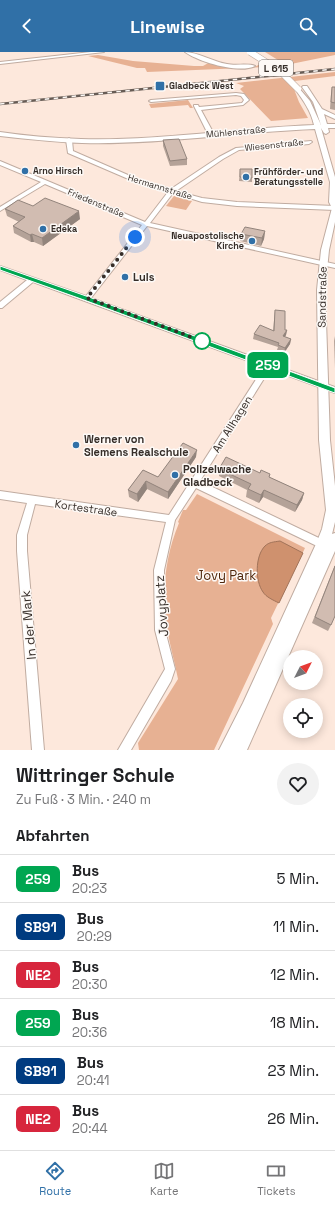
<!DOCTYPE html>
<html lang="de">
<meta charset="utf-8">
<style>
:root{--surface:#fff;--page:#f2f2f2;--text:#202124;--muted:#757577;--line:#e0e0e0;--accent:#3070a7}
body{margin:0;font-family:"Space Grotesk",sans-serif;background:var(--page);color:var(--text);height:100vh;display:flex;flex-direction:column;font-size:15px;white-space:nowrap}
*{box-sizing:border-box;margin:0}
p{font-size:13px;color:var(--muted)}
.icon{flex:none;width:22px;height:22px;fill:none;stroke:currentColor;stroke-width:2;stroke-linecap:round;stroke-linejoin:round}
.map{position:relative;height:698px;overflow:hidden}
.details{display:flex;flex-direction:column;background:var(--surface);flex:1}
.details>*{flex:none}
.badge{padding:0 8px;border-radius:6px;font-size:14px;line-height:26px}
.needle{width:26px;rotate:48deg}
.buttons{position:absolute;left:283px;top:598px;display:grid;gap:8px}
.buttons a{display:grid;place-items:center;width:40px;height:40px;border-radius:50%;background:var(--surface);box-shadow:0 2px 10px #0003;font-size:20px}
.you{position:absolute;width:20px;height:20px;margin:-10px;border:3px solid #fff;border-radius:50%;background:#1a73e8;box-shadow:0 0 0 6px #1a73e833}
.map>.badge{position:absolute;translate:-50% -50%;box-shadow:0 0 0 2px #fff}
h2{padding:0 16px;font-size:15px;line-height:36px}
.round{display:grid;place-items:center;flex:none;width:42px;height:42px;border-radius:21px;background:var(--page)}
.headline{display:flex;align-items:center;justify-content:space-between;height:68px;padding:0 16px}
h1{font-size:19px;font-weight:600;line-height:30px}
ul{padding:0;list-style:none}
li{display:flex;align-items:center;gap:12px;height:48px;padding:0 16px;border-top:1px solid var(--line)}
li div{flex:1}
li b{display:block;font-size:15px}
li em{font-style:normal}
li .badge{min-width:44px;font-weight:700;text-align:center}
header{display:flex;justify-content:space-between;align-items:center;height:52px;padding:0 16px;background:var(--accent);color:#fff;font-size:18px;font-weight:600}
.menu{display:flex;justify-content:space-around;align-items:center;height:56px;border-top:1px solid var(--line);background:var(--surface);font-size:11px;color:var(--muted)}
.menu a{display:grid;justify-items:center;gap:2px}
.menu .selected{color:var(--accent)}
.map>svg:first-child{display:block}
.green{fill:#e7b193}
.water{fill:#cf916e;stroke:#a17359}
.lines{fill:none;stroke-linecap:round;stroke-linejoin:round}
.minor-casing{stroke:#c0aca1;stroke-width:2}
.major-casing{stroke:#c0aca1;stroke-width:2}
.minor{fill:#fff;fill-rule:evenodd}
.major{fill:#fff;fill-rule:evenodd}
.rail-casing{stroke:#675c55;stroke-width:2.5}
.rail{stroke:#fdf9f6;stroke-width:1.5;stroke-dasharray:4.5;stroke-linecap:butt}
.major-bridge-casing{stroke:#c0aca1;stroke-width:7;stroke-linecap:butt}
.major-bridge{stroke:#fff;stroke-width:6}
.wall{fill:#b4a298}
.shaded-wall{fill:#92847c}
.building{fill:#d1bcb1;stroke:#92847c}
.line{fill:#00a651;stroke:#fff}
.walk{stroke:#362e29;stroke-width:4;stroke-dasharray:0 7.2}
.poi-dot{fill:#3070a7;stroke:#fdf9f6;stroke-width:1.5}
.stop-dot{fill:#fff;stroke:#00a651;stroke-width:2}
.labels{text-anchor:middle;stroke-width:3;stroke-linejoin:round;paint-order:stroke}
.far-poi-label{font-size:9px;font-weight:bold;fill:#362e29;stroke:#fdf9f6;text-anchor:start}
.far-street-label{font-size:9px;fill:#362e29;stroke:#fdf9f6}
.shield{fill:#fdf9f6;stroke:#726b66;stroke-width:1}
.shield-label{font-size:10px;font-weight:bold;fill:#362e29}
.poi-label{font-size:11px;font-weight:bold;fill:#362e29;stroke:#fdf9f6;text-anchor:start}
.street-label{font-size:11px;fill:#362e29;stroke:#fdf9f6}
.near-park-label{font-size:13px;fill:#50270c;stroke:#fdf9f6}
.near-street-label{font-size:13px;fill:#362e29;stroke:#fdf9f6}
</style>
<header><svg class="icon" aria-label="back" viewBox="0 0 24 24"><path d="M15 5l-7 7 7 7"/></svg>Linewise<svg class="icon" aria-label="search" viewBox="0 0 24 24"><circle cx="10" cy="10" r="6"/><path d="M15 15l6 6"/></svg></header>
<div class="map">
<svg width="335" height="698" viewBox="0 0 335 698">
<rect width="100%" height="100%" fill="#fde8dc"/>
<g class="green">
<polygon points="265,0 335,0 335,3 286,13"/>
<polygon points="98,3 133,9 194,14 203,14 210,10 242,16 254,15 263,11 269,15 147,20 145,16 137,16 88,4"/>
<polygon points="335,20 335,24 287,30 294,37 299,50 308,66 271,69 240,37 244,34 236,31"/>
<polygon points="188,48 193,56 190,56 188,53 151,56 149,52"/>
<polygon points="174,144 192,149 186,158 166,154"/>
<path d="M197,442L305,496L271,566L273,572L214,698H139L138,691L178,627C175,612 171,597 168,582C161,545 164,507 179,471L178,470L183,458H186Z"/>
</g>
<path class="water" d="M280,489L303,501L279,551C273,548 266,545 263,540C255,529 255,504 265,494C269,490 274,490 280,489Z"/>
<g class="lines">
<g class="minor-casing">
<g id="minor">
<polygon points="91,0 104,0 0,12 0,10"/>
<path d="M185,0C197,0 214,10 227,12C235,14 249,11 255,14C239,22 199,10 185,0Z"/>
<polygon points="236,41 244,42 249,48 243,53 201,58 214,82 211,84 208,82 194,54 194,53 198,53 199,55 242,51 244,48 241,44 236,43 151,50 149,49 151,48"/>
<polygon points="69,86 72,88 73,99 144,130 171,137 219,105 236,96 311,89 312,90 309,92 239,98 223,107 176,139 202,146 237,150 335,154 335,158 237,154 202,150 173,141 150,171 335,212 335,216 147,174 91,246 335,335 335,341 270,317 200,429 323,488 335,489 335,497 319,495 196,436 175,468 164,518 165,578 175,617 171,629 131,698 118,698 165,617 155,578 154,518 166,470 35,452 27,483 27,499 44,698 32,698 17,499 17,483 27,451 0,447 0,439 169,463 264,315 33,230 2,256 0,256 0,250 27,228 0,218 0,214 86,244 142,173 45,132 0,159 0,155 41,130 0,113 0,109 145,170 168,140 140,132 68,101 66,88"/>
</g>
</g>
<g class="major-casing">
<path id="major" d="M303,34H307L322,57L335,63V67L324,62L327,72H335V76H328L329,80L326,82L324,81L321,76L335,125V170L329,198L325,238L330,388L335,434V470L332,482L335,481V499L247,698H219L243,651L316,492L322,477L326,458L319,388L317,238L321,198L332,156L329,150L330,130L315,77C238,80 160,93 82,91C54,90 27,87 0,84V80C27,84 54,86 81,87C159,89 237,76 314,73C311,59 303,48 295,37L298,35L310,49L321,73L313,50L302,35Z"/>
</g>
<use href="#minor" class="minor"/>
<use href="#major" class="major"/>
<g class="rail-casing">
<polyline id="rail" points="0,52 335,17"/>
</g>
<use href="#rail" class="rail"/>
<g class="major-bridge-casing">
<polyline id="major-bridge" points="250,0 280,19 298,37"/>
</g>
<use href="#major-bridge" class="major-bridge"/>
</g>
<g class="wall">
<polygon points="332,35 335,35 335,58 330,57 331,42"/>
<polygon points="163,88 187,107 187,113 170,114 163,94"/>
<polygon points="240,117 252,126 252,130 239,129"/>
<polygon points="33,154 80,167 43,194 34,190 31,190 14,181 13,174 19,170 7,164 5,157"/>
<polygon points="265,179 264,187 261,194 240,189 241,182"/>
<polygon points="275,258 285,278 287,278 286,283 285,285 291,287 290,292 284,301 277,298 278,295 253,287 254,282 273,279"/>
<polygon points="335,284 335,316 334,289"/>
<polygon points="196,405 168,447 147,437 138,450 129,445 128,438 143,418 158,425"/>
<polygon points="219,417 269,425 304,441 302,448 295,460 263,445 259,451 246,445 247,438 219,424"/>
<polygon points="335,513 331,573 328,579 312,571"/>
</g>
<g class="shaded-wall">
<polygon points="79,159 80,167 43,194 42,186"/>
<polygon points="265,179 264,187 261,194 262,186"/>
<polygon points="32,182 34,190 31,190 30,183"/>
<polygon points="287,278 286,283 282,289 283,284"/>
<polygon points="291,287 290,292 284,301 285,296"/>
<polygon points="197,398 196,405 168,447 168,440"/>
<polygon points="146,429 147,437 138,450 137,442"/>
<polygon points="264,438 263,445 259,451 261,443"/>
<polygon points="304,441 302,448 295,460 297,453"/>
</g>
<g class="building">
<polygon points="332,35 335,35 335,51 331,50"/>
<polygon points="179,87 187,107 170,109 163,88"/>
<polygon points="240,117 252,117 252,126 240,125"/>
<polygon points="45,146 79,159 42,186 32,182 30,183 13,174 25,165 5,157 18,148 33,154"/>
<polygon points="245,175 265,179 262,186 241,182"/>
<polygon points="275,258 285,259 285,278 287,278 283,284 291,287 285,296 278,293 279,291 254,282 260,273 274,279"/>
<polygon points="183,391 197,398 168,440 146,429 137,442 128,438 143,418 158,425"/>
<polygon points="226,405 260,421 261,418 270,422 269,425 304,441 297,453 264,438 261,443 248,437 251,432 219,417"/>
<polygon points="335,514 335,564 331,573 315,565"/>
</g>
<polygon class="line" points="0,214 89,245 335,336 335,341 332,340 84,248 0,218"/>
<g class="lines">
<polyline class="walk" points="135,185 87,246 202,289"/>
</g>
<g class="poi-dot">
<rect x="155" y="29" width="10" height="10" rx="2"/>
<circle cx="25" cy="119" r="4"/>
<circle cx="246" cy="125" r="4"/>
<circle cx="43" cy="177" r="4"/>
<circle cx="252" cy="189" r="4"/>
<circle cx="125" cy="225" r="4"/>
<circle cx="76" cy="393" r="4"/>
<circle cx="175" cy="423" r="4"/>
</g>
<circle class="stop-dot" cx="202" cy="289" r="8"/>
<g class="labels">
<g class="far-poi-label">
<text x="169" y="37">Gladbeck West</text>
<text x="33" y="122">Arno Hirsch</text>
<text x="254" y="123">Frühförder- und<tspan x="254" dy="10">Beratungsstelle</tspan></text>
<text x="51" y="180">Edeka</text>
<text x="244" y="187" text-anchor="end">Neuapostolische<tspan x="244" dy="10">Kirche</tspan></text>
</g>
<g class="far-street-label">
<text transform="translate(236 80) rotate(-5)" y="3">Mühlenstraße</text>
<text transform="translate(274 93) rotate(-6)" y="3">Wiesenstraße</text>
<text transform="translate(160 135) rotate(17)" y="3">Hermannstraße</text>
<text transform="translate(96 151) rotate(23)" y="3">Friedenstraße</text>
</g>
<rect class="shield" x="259" y="8" width="34" height="16" rx="3"/>
<g class="shield-label">
<text x="276" y="20">L 615</text>
</g>
<g class="poi-label">
<text x="133" y="229">Luis</text>
<text x="84" y="391">Werner von<tspan x="84" dy="13">Siemens Realschule</tspan></text>
<text x="183" y="421">Polizeiwache<tspan x="183" dy="13">Gladbeck</tspan></text>
</g>
<g class="street-label">
<text transform="translate(322 245) rotate(-89)" y="4">Sandstraße</text>
<text transform="translate(232 372) rotate(-58)" y="4">Am Allhagen</text>
<text transform="translate(86 456) rotate(8)" y="4">Kortestraße</text>
</g>
<g class="near-park-label">
<text x="226" y="528">Jovy Park</text>
</g>
<g class="near-street-label">
<text transform="translate(161 554) rotate(-94)" y="5">Jovyplatz</text>
<text transform="translate(28 573) rotate(-95)" y="5">In der Mark</text>
</g>
</g>
</svg>
<div class="buttons">
<a><svg class="needle" viewBox="-14 -14 28 28"><path d="M0-13l5 13h-10z" fill="#e53935"/><path d="M0 13l5-13h-10z" fill="#757577"/></svg></a>
<a><svg class="icon" aria-label="locate" viewBox="0 0 24 24"><circle cx="12" cy="12" r="6"/><path d="M12 2v4M12 18v4M2 12h4M18 12h4"/></svg></a>
</div>
<div class="you" style="left:135px;top:185px"></div>
<b class="badge" style="left:268px;top:313px;background:#00a651;color:#fff">259</b>
</div>
<section class="details">
<div class="headline"><div><h1>Wittringer Schule</h1><p>Zu Fuß · 3 Min. · 240 m</p></div><a class="round"><svg class="icon" aria-label="heart" viewBox="0 0 24 24"><path d="M12 20l-8-8c-3-5 5-10 8-4 3-6 11-1 8 4z"/></svg></a></div>
<h2>Abfahrten</h2>
<ul>
<li><span class="badge" style="background:#00a651;color:#fff">259</span><div><b>Bus</b><p>20:23</p></div><em>5 Min.</em></li>
<li><span class="badge" style="background:#003b80;color:#fff">SB91</span><div><b>Bus</b><p>20:29</p></div><em>11 Min.</em></li>
<li><span class="badge" style="background:#d7263d;color:#fff">NE2</span><div><b>Bus</b><p>20:30</p></div><em>12 Min.</em></li>
<li><span class="badge" style="background:#00a651;color:#fff">259</span><div><b>Bus</b><p>20:36</p></div><em>18 Min.</em></li>
<li><span class="badge" style="background:#003b80;color:#fff">SB91</span><div><b>Bus</b><p>20:41</p></div><em>23 Min.</em></li>
<li><span class="badge" style="background:#d7263d;color:#fff">NE2</span><div><b>Bus</b><p>20:44</p></div><em>26 Min.</em></li>
</ul>
</section>
<nav class="menu">
<a class="selected"><svg class="icon" aria-label="directions" viewBox="0 0 24 24"><path d="M12 3l9 9-9 9-9-9zM9 14v-3h6M13 9l2 2-2 2"/></svg>Route</a>
<a><svg class="icon" aria-label="map" viewBox="0 0 24 24"><path d="M3 6l6-2 6 2 6-2v14l-6 2-6-2-6 2zM9 4v14M15 6v14"/></svg>Karte</a>
<a><svg class="icon" aria-label="tickets" viewBox="0 0 24 24"><path d="M3 7h18v10H3zM15 7v10"/></svg>Tickets</a>
</nav>
